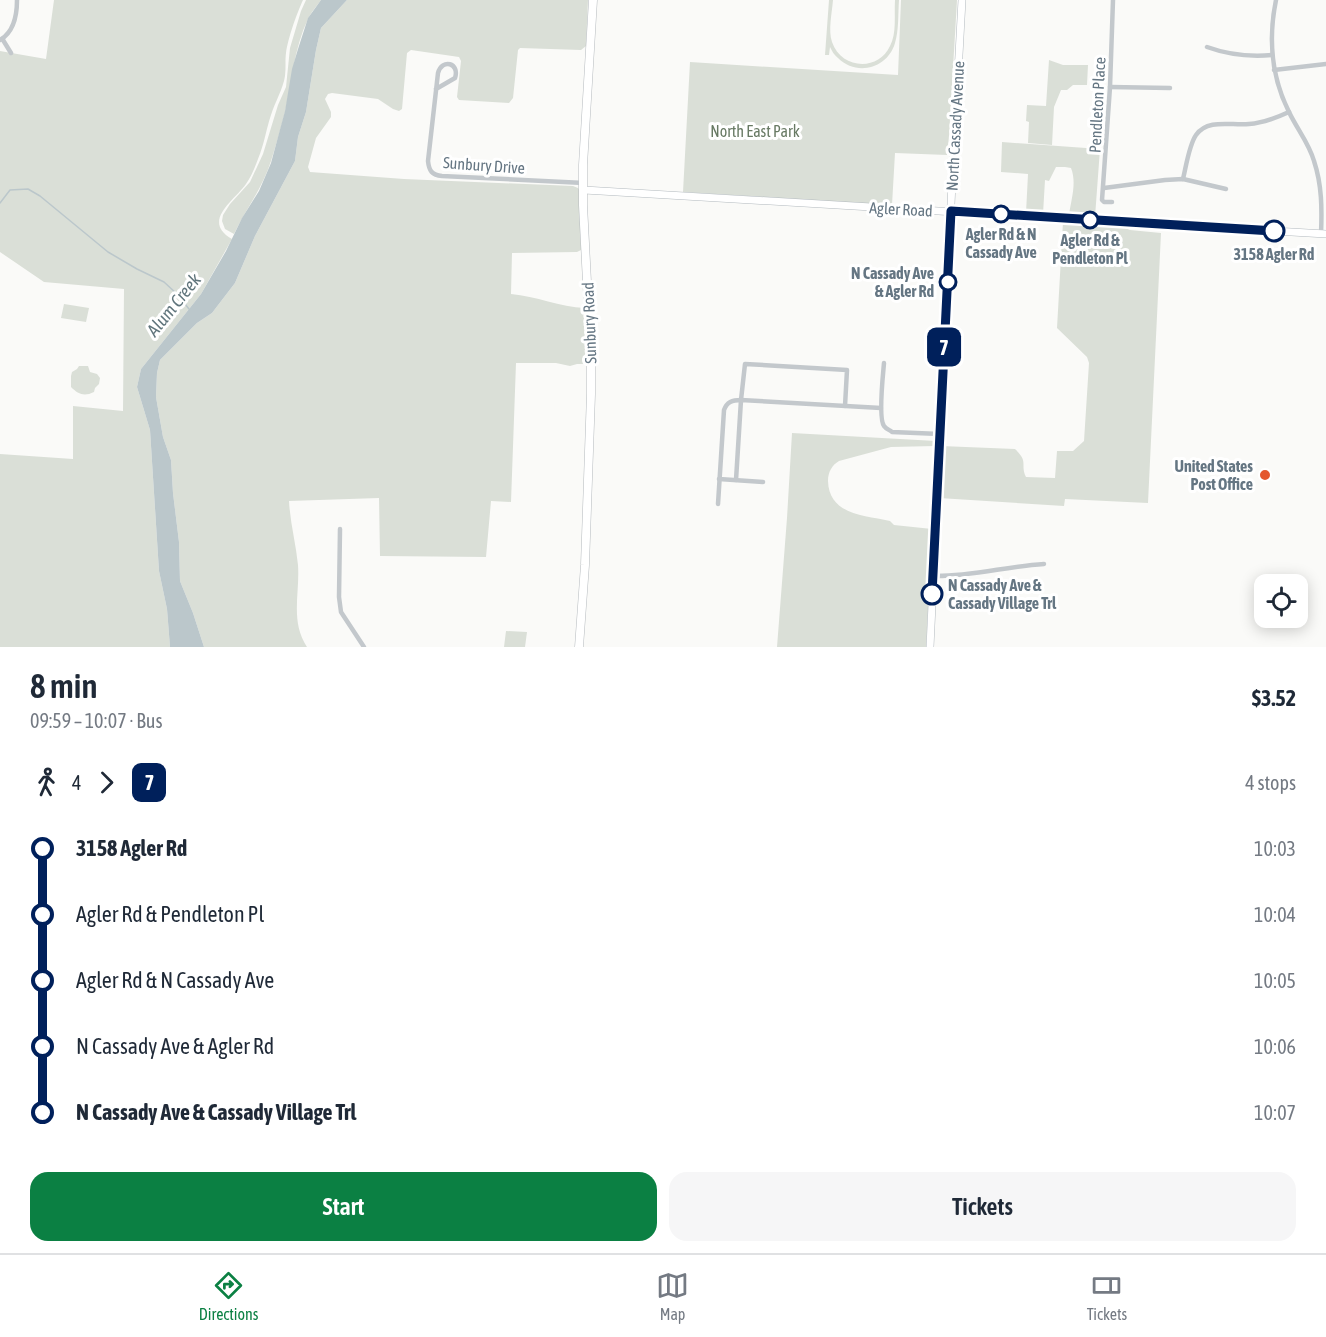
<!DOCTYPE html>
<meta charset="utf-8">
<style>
:root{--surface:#fff;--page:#f6f6f7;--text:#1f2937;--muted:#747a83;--line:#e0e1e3;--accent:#0b8043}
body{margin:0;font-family:"Asap Condensed",sans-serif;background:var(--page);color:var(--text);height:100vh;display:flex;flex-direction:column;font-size:22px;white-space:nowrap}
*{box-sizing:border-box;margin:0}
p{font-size:20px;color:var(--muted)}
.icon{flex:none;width:33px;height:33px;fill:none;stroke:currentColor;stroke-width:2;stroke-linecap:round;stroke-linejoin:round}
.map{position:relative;height:647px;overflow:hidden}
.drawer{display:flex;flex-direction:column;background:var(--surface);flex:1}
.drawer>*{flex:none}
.badge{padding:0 12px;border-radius:9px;font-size:21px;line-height:39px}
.tools{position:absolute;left:1254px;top:574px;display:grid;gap:12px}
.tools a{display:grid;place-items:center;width:54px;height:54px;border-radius:12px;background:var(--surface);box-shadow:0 3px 15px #0003;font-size:30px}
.map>.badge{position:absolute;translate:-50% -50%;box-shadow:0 0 0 3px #fff}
.legs{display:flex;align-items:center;gap:9px;height:66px;padding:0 30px;font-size:20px}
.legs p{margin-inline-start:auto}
.head{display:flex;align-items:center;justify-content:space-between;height:102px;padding:0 30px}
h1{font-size:33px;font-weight:600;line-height:45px}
.action{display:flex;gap:12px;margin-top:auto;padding:12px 30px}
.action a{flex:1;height:69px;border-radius:18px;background:var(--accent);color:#fff;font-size:24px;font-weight:600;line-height:69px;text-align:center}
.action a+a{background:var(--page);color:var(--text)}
ul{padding:0 30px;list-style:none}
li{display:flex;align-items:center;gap:21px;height:66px;font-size:22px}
li i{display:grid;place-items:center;width:9px;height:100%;margin:0 8px;background:currentColor}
li i::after{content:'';width:15px;height:15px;margin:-8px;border:4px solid;border-radius:50%;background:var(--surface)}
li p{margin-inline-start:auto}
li:first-child i{background:linear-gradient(#0000 50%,currentColor 0)}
li:last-child i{background:linear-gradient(currentColor 50%,#0000 0)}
.dock{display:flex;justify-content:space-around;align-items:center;height:84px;border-top:2px solid var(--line);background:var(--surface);font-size:16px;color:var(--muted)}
.dock a{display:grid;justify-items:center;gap:3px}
.dock .on{color:var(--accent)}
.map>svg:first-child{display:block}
.green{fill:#dadfd7}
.water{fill:#bbc7cb}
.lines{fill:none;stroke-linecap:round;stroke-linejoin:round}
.stream{stroke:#bbc7cb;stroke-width:1.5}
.secondary-casing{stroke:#b3babf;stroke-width:8}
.primary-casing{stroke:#b5babe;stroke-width:9}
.street{stroke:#c3c8cc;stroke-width:4.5}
.secondary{stroke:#fff;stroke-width:7}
.primary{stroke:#fff;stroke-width:8}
.line-1-casing{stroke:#fff;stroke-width:14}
.line-1{stroke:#00205b;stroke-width:9}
.stop-1-dot{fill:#fff;stroke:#00205b;stroke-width:3}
.poi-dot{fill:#e4572e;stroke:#fff;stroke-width:2}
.labels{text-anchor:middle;stroke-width:6;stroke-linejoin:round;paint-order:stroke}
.street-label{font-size:16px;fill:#657683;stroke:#fff}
.park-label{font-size:16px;fill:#687a64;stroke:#fff}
.stop-label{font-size:16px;font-weight:bold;fill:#657683;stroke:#fff}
.poi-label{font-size:16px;font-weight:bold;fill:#657683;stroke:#fff;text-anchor:end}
.water-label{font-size:18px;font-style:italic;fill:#60757c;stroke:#fff}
</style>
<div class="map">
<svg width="1326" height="647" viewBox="0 0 1326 647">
<rect width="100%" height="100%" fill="#fafaf8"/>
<g class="green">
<path d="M54,0H303C297,13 288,38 286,53C285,60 286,68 285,76C283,89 275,102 271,115C266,130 264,145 258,159C255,167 251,177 246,184C234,201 201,221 232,239L201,294L141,369L137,387L150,430L159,571L167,609L170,647H0V454L73,459V406L123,411L124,289L44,282L0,252V51L46,59Z"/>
<path d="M306,0H321C317,6 311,12 308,19C294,48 292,81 285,112C281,128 276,145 271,161C263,187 246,209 234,234L225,229L222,221L223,215L230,204L250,182L263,154L278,105L286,87L290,48L301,11Z"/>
<path d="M347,0H588L586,46L581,50L520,48L518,50L513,98L509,103L459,100L457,97L461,61L459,57L411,50L407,53L402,109L399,111L393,109L378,99L332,93L328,94L325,99L331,112V117L316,138L308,167L310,172L404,179L573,186L578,188L580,191L581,250L577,252L512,253L511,294C536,296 560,307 585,308L587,364H577L570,366L556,363H516L511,502L491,501L486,557L380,556L379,498L289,501C290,522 296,544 298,565C300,594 290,621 307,647H204L193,613L180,581L179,542L173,493L171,460L163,437L156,397L157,373L160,360L197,323L212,313L235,283L255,236L295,161L298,137L306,112L316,50L321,28Z"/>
<path d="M829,0H833C832,13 828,30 832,42C841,69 878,72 890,46C897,33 894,15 895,0H899C898,14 899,30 895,43C888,68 857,77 838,58C834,55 832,51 830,47L829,55H825Z"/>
<polygon points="901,0 957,0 949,136 947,155 895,153 892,205 683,192 690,62 898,75"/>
<polygon points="1049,60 1063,65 1088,65 1087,85 1073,85 1067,90 1061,90 1054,107 1052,145 1028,143 1029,122 1026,121 1027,105 1046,106"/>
<path d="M1002,142L1100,149L1095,217L1069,215C1071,200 1077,183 1071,168L1065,167H1056L1049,181L1045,180L1043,214L1026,213L1028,174L1001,172Z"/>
<path d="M1063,222L1117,225L1130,230L1161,233L1148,503L1065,499L1064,506L939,498L941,446L1015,449C1029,462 1020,464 1026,477L1055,478L1057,451H1073L1084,441L1089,363L1087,357L1057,328Z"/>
<polygon points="64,304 89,308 86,322 61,318"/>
<path d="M79,366H88L90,372L97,374L100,378L99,384L95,388L94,392C84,397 78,394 71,387V376L72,372L77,369Z"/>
<path d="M792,433L936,441L935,446L891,447L839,461C832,465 828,472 828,481C829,515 864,515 890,521L894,525L932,529L926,647H777L787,518Z"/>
<polygon points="506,631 527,632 525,647 504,647"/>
</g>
<polygon class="water" points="321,0 347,0 321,28 316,50 306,112 298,137 295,161 255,236 235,283 212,313 197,323 160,360 157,373 156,397 163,437 171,460 173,493 179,542 180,581 193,613 204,647 170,647 167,609 159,571 150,430 137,387 141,369 201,294 226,251 242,218 259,191 271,163 285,111 292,69 298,49 308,18"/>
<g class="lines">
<polyline class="stream" points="0,203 10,190 28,189 40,196 108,252 137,269 164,282 177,294 189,309"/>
<g class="secondary-casing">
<g id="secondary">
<polyline points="584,190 1326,234"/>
<polyline points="930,647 952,183 962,0"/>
</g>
</g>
<g class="primary-casing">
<polyline id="primary" points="579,647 585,565 591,394 591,359 583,205 583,165 593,0"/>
</g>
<g class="street">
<path d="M1276,0C1268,39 1271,76 1289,112C1297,129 1309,143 1314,161C1322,185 1322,209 1321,234"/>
<path d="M0,40C14,32 17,15 17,0"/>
<polyline points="3,40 11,53"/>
<path d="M1207,47C1229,55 1249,57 1272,55"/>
<polyline points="1274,70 1326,64"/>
<polyline points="1110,87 1170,88"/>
<path d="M436,89L455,78C460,63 442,58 438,73L428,161C429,171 432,175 442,176L584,183"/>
<path d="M1183,179C1186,167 1189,145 1196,135C1208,118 1232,126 1249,124C1263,123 1276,118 1289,112"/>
<polyline points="1104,188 1165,180 1183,179 1226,189"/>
<polyline points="1112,202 1104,202 1102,200 1110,87 1113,0"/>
<path d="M884,363C883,375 878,418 884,426C886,429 890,430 892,432L940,434"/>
<polyline points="719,479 763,482"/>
<polyline points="736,480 741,400 745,364 847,370 845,406"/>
<path d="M718,504L724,410C727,402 732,400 741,400L881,408"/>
<polyline points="340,529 339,597 341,612 364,647"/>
<path d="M933,576C971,577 1007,566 1044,564"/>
</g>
<use href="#secondary" class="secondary"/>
<use href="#primary" class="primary"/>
</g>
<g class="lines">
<g class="line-1-casing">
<polyline id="line-1" points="932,594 951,211 1274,231"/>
</g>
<use href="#line-1" class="line-1"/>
</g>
<g class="stop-1-dot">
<circle cx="1001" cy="214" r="8"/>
<circle cx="1090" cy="220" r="8"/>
<circle cx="1274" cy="231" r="10"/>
<circle cx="948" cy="282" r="8"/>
<circle cx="932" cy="594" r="10"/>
</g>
<circle class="poi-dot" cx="1265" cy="475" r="6"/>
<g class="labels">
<g class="street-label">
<text transform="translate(1097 105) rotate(-87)" y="6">Pendleton Place</text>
<text transform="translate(955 126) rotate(-87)" y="6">North Cassady Avenue</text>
<text transform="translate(484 165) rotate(4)" y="6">Sunbury Drive</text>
<text transform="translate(901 209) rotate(3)" y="6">Agler Road</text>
<text transform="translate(589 323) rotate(-92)" y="6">Sunbury Road</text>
</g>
<g class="park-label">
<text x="755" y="137">North East Park</text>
</g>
<g class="stop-label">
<text x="1001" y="240">Agler Rd &amp; N<tspan x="1001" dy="18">Cassady Ave</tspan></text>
<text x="1090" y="246">Agler Rd &amp;<tspan x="1090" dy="18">Pendleton Pl</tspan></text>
<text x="1274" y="260">3158 Agler Rd</text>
<text x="934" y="279" text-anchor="end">N Cassady Ave<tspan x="934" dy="18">&amp; Agler Rd</tspan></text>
<text x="948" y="591" text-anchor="start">N Cassady Ave &amp;<tspan x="948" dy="18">Cassady Village Trl</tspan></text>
</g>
<g class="poi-label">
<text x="1253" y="472">United States<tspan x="1253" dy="18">Post Office</tspan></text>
</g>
<g class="water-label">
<text transform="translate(174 305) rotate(-51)" y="6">Alum Creek</text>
</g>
</g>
</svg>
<div class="tools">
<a><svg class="icon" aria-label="locate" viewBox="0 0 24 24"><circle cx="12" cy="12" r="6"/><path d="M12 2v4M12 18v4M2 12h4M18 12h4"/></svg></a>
</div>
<b class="badge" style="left:944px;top:347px;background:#00205b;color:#fff">7</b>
</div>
<section class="drawer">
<div class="head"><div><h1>8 min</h1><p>09:59 – 10:07 · Bus</p></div><b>$3.52</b></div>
<div class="legs"><svg class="icon" aria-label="walk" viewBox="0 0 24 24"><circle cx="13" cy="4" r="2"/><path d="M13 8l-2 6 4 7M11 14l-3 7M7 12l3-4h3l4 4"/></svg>4<svg class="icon" aria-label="forward" viewBox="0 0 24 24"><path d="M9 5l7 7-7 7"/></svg><b class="badge" style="background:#00205b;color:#fff">7</b><p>4 stops</p></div>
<ul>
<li><i style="color:#00205b"></i><b>3158 Agler Rd</b><p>10:03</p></li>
<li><i style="color:#00205b"></i><span>Agler Rd &amp; Pendleton Pl</span><p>10:04</p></li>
<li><i style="color:#00205b"></i><span>Agler Rd &amp; N Cassady Ave</span><p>10:05</p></li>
<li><i style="color:#00205b"></i><span>N Cassady Ave &amp; Agler Rd</span><p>10:06</p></li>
<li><i style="color:#00205b"></i><b>N Cassady Ave &amp; Cassady Village Trl</b><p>10:07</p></li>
</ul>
<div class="action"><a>Start</a><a>Tickets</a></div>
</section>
<nav class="dock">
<a class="on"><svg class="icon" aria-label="directions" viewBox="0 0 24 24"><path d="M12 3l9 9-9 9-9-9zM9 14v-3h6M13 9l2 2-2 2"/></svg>Directions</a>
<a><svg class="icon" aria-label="map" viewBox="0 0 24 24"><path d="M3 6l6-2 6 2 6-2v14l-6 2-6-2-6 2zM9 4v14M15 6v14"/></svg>Map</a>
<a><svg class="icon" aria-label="tickets" viewBox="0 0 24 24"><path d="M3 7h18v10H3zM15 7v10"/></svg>Tickets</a>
</nav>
